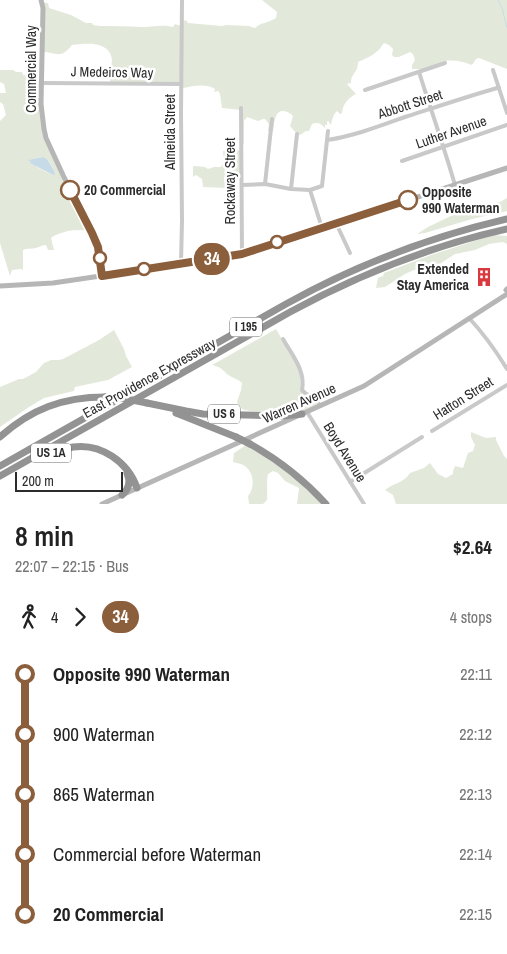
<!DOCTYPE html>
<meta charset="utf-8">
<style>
:root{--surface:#fff;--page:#f2f2f2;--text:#222;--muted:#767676}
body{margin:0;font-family:"Archivo Narrow",sans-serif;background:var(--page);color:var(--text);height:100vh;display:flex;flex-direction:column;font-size:19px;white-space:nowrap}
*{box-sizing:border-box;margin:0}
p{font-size:16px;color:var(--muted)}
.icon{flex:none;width:28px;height:28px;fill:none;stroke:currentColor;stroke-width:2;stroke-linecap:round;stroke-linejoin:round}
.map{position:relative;height:504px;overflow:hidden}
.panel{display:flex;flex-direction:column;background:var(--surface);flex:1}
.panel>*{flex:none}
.badge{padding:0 10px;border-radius:16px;font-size:18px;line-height:32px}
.scale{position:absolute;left:15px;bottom:12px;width:108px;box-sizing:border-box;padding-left:5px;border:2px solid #2c2c2c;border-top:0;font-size:14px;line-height:18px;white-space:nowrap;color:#2c2c2c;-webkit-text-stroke:4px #fff;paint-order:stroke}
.map>.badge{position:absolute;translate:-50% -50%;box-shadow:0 0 0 2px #fff}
.legs{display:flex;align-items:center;gap:8px;height:55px;padding:0 15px;font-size:16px}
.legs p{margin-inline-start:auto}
.overview{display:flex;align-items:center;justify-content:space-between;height:85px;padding:0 15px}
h1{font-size:28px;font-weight:600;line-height:38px}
ul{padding:0 15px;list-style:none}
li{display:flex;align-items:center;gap:18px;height:60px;font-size:19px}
li i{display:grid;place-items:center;width:8px;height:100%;margin:0 6px;background:currentColor}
li i::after{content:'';width:12px;height:12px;margin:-6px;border:4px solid;border-radius:50%;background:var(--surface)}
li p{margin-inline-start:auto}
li:first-child i{background:linear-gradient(#0000 50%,currentColor 0)}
li:last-child i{background:linear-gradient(currentColor 50%,#0000 0)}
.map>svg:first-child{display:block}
.green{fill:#e2e9da;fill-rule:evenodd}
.water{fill:#c7dae8}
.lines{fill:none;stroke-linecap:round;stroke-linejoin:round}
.stream{stroke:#c7dae8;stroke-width:1}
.street{stroke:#c9c9c9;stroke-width:4}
.secondary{stroke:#b6b6b6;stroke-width:5}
.highway{stroke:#939393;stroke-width:7}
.highway-bridge{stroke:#939393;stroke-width:7}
.line-1-casing{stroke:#fff;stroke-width:11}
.line-1{stroke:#8b5e3c;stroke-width:8}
.stop-1-dot{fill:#fff;stroke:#8b5e3c;stroke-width:2.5}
.labels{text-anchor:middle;stroke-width:5;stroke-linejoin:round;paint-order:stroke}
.shield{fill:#fff;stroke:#6b6b6b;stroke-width:1}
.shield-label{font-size:12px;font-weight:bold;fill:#2c2c2c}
.street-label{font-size:14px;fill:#2c2c2c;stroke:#fff}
.stop-label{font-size:14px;font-weight:bold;fill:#2c2c2c;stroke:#fff;text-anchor:start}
.poi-label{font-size:14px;font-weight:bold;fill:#2c2c2c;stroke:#fff;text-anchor:end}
</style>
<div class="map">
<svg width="507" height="504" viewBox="0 0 507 504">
<rect width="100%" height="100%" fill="#fff"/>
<g class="green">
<path d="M42,0L45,3H48L49,8L71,15L86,23H92L93,25L100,26C114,26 127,26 141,27C151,27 163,24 173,27L175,24L181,26L184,21L186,20L188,23L222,26L226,25L249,26L255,28C261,22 269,23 276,18L277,12L262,0H507V69L479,58L476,59L472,65C462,61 451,59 441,62V64L420,71V69H412V65L415,60L413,54L410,52L399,57H394L392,55L393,49L389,45L384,43C381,46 380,50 376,52C371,57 364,59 358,62C358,70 355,71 352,77C351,79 351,81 351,83L347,84L356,94C348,98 343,104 342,113L340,114L337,111C333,115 332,120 331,125L328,121L327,122V125H325V128C320,123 318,122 312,124L309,131H306L300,135L295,132L290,126L293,116C290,113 287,111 282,111C274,112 274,126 273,132L268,131L269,124L265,119H263L258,121L247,117L244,121V143L242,145L241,110L222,108L220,94L218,91L214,92L215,89C206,83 193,86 183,88L181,85L110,84C111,79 109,76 110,72C110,68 112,65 112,60C110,41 87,43 72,45C60,60 57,52 42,52Z"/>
<path d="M0,70H13L16,72H22L23,75L27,76L36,74L38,78L37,82H42L43,127L89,229C84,231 78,230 74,230C67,231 55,234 51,238L54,250H48L46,245C42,245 40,247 36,248C32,249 27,248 23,250V270L21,269L12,270L10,276L0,243V121L6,115L3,104L0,102V93H6L4,84L0,82ZM43,157C49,160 55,169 53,175C44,171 35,167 29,160Z"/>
<polygon points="241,150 240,174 232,171 226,173 224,178 226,188 203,187 202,179 196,175 193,177 193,167 194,166 205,167 208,169 214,167 221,167 224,162 223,151"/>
<polygon points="507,198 507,211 472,219 425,233 417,234 428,227 457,213 478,209 482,206 500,202"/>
<polygon points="493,235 507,236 507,244 503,242 489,244 475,250 455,254 435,267 427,267 414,270 405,274 385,287 376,288 378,278 383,276 384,273 431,255"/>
<path d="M276,329L300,370L301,390L314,398L321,406L302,415L266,413L244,410L239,407L237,402L241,390L242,383C238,379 235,379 230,376C222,371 224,368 212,365Z"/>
<polygon points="114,330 124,349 126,356 132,367 108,380 75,387 74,391 44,398 29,407 0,427 0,387 19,379 23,379 36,372 44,363 51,360 59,360 63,359 99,340"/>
<path d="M471,432L486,438L496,437V440L504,456L507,459V504H396L393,495L385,490C393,483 404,483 410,473L424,468L430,463L438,474L446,478L453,474V471L455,466L463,468L468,453L473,451L475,445L471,437Z"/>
<path d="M246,445L285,469L302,483L322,504H297L299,488L285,481L278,473L273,471L268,474C266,483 268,491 267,500L263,504H249L248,496C256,487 254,469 241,464C238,463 236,463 233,462L234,453Z"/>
</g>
<path class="water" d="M43,157C49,159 53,169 55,174L53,175L30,163L31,162L28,160Z"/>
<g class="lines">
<polyline class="stream" points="498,0 502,8 507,28"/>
<g class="street">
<polyline points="493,70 507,113"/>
<path d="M419,72C431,110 444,147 455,185"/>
<polyline points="42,83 181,84"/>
<polyline points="365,90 445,63"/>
<polyline points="241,108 242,254"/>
<path d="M327,140C354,136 380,126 405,117C436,107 466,97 497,88H499"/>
<polyline points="402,161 507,125"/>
<polyline points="265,184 272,119"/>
<polyline points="242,185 265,184 291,189 310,190 322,186 328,131"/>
<polyline points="291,189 297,134"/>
<polyline points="310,190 322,228"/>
<polyline points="336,223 350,253"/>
<polyline points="181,263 182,221 181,113 182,0"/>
<path d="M469,318C484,334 496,351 507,369"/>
<path d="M283,339C292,355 306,371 302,390C309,399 313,391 320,406"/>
<polyline points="307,412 364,504"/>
<polyline points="432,431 507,385"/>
<polyline points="350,482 422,437"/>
</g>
<g class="secondary">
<polyline points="41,0 43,8 41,104 44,129 46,138 63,175 92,233 97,247 102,276"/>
<polyline points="0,286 53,283 236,256 507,168"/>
<polyline points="506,290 507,289"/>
<polyline points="102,504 364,386 507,294"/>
</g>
<g class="highway">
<polyline points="147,403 186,411 203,414 283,416 302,414"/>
<polyline points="176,413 236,437"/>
<path d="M0,437C31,409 63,397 105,397"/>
<path d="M250,444C279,460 304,480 326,504"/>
<path d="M43,457C52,453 62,449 73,447C101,443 128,462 137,488"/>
<path d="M0,466L286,304C356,265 430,237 507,219"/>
<path d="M0,476L290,312C358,275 431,246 507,229"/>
<path d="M122,495C129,489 131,482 127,473"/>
</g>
<g class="highway-bridge">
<polyline points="105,397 127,399 147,403"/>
<polyline points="236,437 250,444"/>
</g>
</g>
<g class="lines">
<g class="line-1-casing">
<polyline id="line-1" points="70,190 92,233 98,247 102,276 242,254 408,200"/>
</g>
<use href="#line-1" class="line-1"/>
</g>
<defs>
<g id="building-bare" transform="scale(1.5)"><path d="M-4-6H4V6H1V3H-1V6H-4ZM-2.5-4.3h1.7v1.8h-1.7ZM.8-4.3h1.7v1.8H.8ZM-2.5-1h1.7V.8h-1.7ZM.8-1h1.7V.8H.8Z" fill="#d9383e" stroke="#fff" stroke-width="2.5" paint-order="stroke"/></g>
</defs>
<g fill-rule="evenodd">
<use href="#building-bare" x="484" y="277"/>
</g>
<g class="stop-1-dot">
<circle cx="70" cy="190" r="9"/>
<circle cx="408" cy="200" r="9"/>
<circle cx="277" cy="242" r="6"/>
<circle cx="100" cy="258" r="6"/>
<circle cx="144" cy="269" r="6"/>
</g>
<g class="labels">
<g class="shield">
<rect x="230" y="317.5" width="32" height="19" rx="4"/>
<rect x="208" y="404.5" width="32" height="19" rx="4"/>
<rect x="31" y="443.5" width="40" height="19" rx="4"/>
</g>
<g class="shield-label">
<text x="246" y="331">I 195</text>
<text x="224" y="418">US 6</text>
<text x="51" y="457">US 1A</text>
</g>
<g class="street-label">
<text transform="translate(31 69) rotate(-90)" y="5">Commercial Way</text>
<text transform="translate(112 72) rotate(1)" y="5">J Medeiros Way</text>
<text transform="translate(410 104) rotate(-18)" y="5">Abbott Street</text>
<text transform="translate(170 132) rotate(-90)" y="5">Almeida Street</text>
<text transform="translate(451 132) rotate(-19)" y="5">Luther Avenue</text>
<text transform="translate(230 181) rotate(-90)" y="5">Rockaway Street</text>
<text transform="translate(149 378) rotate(-29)" y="5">East Providence Expressway</text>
<text transform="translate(463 398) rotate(-32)" y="5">Hatton Street</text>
<text transform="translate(299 403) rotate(-24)" y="5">Warren Avenue</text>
<text transform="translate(345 452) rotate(58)" y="5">Boyd Avenue</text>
</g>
<g class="stop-label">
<text x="84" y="195">20 Commercial</text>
<text x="422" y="197">Opposite<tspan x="422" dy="16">990 Waterman</tspan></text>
</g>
<g class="poi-label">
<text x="469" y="274">Extended<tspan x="469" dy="16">Stay America</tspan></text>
</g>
</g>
</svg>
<div class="scale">200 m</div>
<b class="badge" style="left:212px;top:259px;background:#8b5e3c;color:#fff">34</b>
</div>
<section class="panel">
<div class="overview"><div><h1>8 min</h1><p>22:07 – 22:15 · Bus</p></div><b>$2.64</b></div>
<div class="legs"><svg class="icon" aria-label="walk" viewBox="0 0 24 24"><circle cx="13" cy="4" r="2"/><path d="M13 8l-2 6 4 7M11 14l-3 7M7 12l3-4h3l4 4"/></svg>4<svg class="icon" aria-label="forward" viewBox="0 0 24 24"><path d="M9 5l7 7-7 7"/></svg><b class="badge" style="background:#8b5e3c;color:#fff">34</b><p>4 stops</p></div>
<ul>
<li><i style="color:#8b5e3c"></i><b>Opposite 990 Waterman</b><p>22:11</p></li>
<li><i style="color:#8b5e3c"></i><span>900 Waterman</span><p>22:12</p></li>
<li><i style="color:#8b5e3c"></i><span>865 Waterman</span><p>22:13</p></li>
<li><i style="color:#8b5e3c"></i><span>Commercial before Waterman</span><p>22:14</p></li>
<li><i style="color:#8b5e3c"></i><b>20 Commercial</b><p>22:15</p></li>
</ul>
</section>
